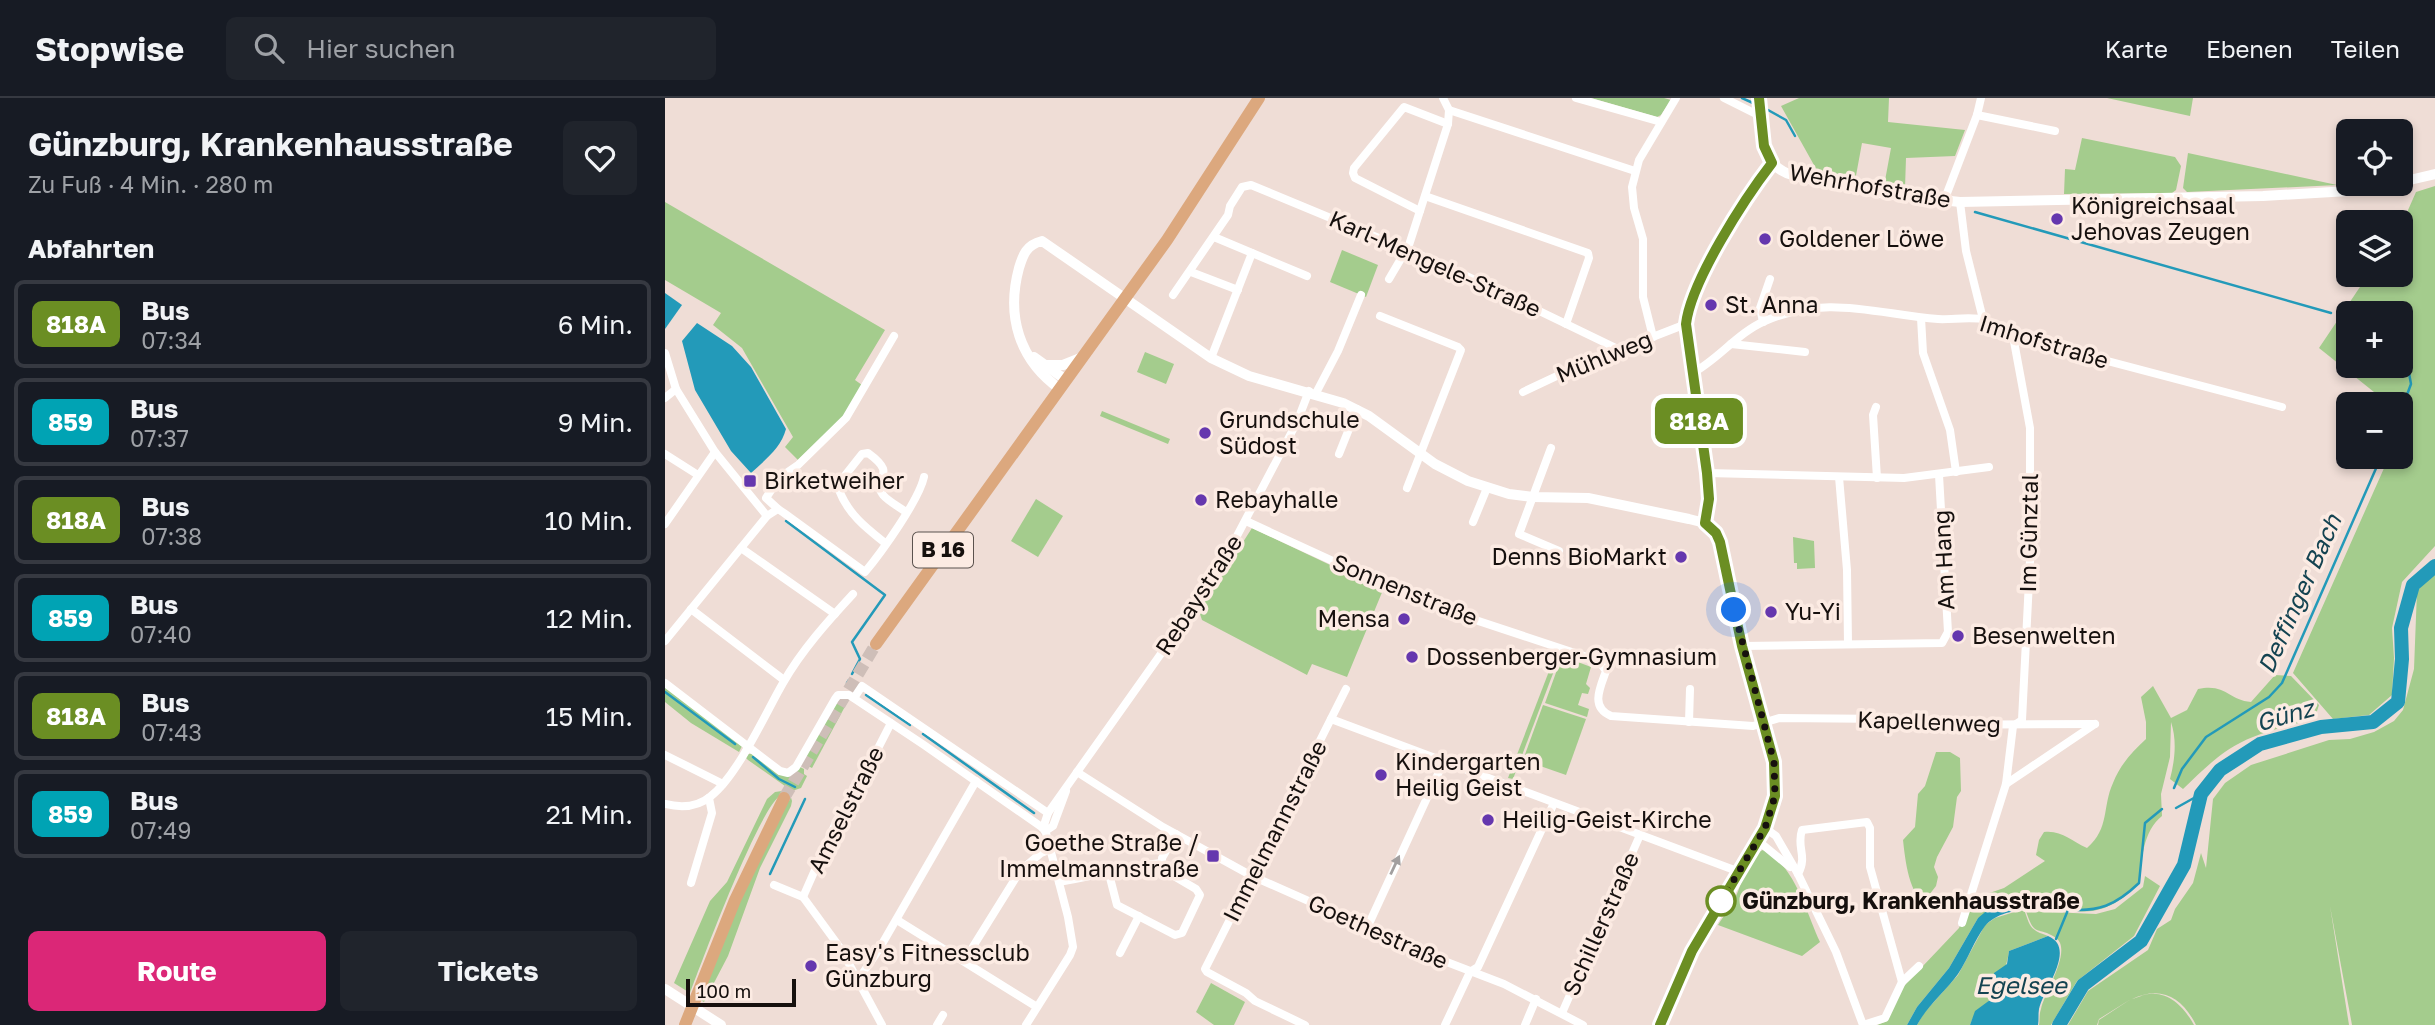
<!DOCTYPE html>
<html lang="de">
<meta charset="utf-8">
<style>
:root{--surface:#171b24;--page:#20242c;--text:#f1f3f6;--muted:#9ea1a6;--line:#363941;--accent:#db2777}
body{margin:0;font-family:"Golos Text",sans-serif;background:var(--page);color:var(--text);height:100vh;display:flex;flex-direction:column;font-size:26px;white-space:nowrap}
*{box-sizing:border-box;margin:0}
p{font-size:23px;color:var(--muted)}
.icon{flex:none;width:38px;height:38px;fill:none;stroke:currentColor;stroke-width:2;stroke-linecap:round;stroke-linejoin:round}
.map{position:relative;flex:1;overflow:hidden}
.details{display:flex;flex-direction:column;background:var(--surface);width:665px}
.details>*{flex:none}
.badge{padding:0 14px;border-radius:10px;font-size:24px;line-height:46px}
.fabs{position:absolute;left:1671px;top:21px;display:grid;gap:14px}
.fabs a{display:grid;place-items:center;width:77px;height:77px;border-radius:10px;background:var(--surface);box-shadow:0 4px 10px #0003;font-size:35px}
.scale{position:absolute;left:21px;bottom:18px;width:110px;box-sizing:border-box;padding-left:7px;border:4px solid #16100e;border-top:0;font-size:19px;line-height:24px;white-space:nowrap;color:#16100e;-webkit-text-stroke:5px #fcebe3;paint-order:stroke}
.you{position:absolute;width:35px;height:35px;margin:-18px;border:5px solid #fff;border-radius:50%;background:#1a73e8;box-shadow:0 0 0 10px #1a73e833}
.map>.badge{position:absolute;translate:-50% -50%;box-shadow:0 0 0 4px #fff}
h2{padding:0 28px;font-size:26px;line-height:63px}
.round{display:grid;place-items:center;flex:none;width:74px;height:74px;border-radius:10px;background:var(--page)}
.head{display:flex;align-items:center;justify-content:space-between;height:119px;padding:0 28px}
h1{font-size:33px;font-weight:700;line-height:52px}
.primary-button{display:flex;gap:14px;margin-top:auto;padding:14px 28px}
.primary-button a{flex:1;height:80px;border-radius:10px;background:var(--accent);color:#fff;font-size:28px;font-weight:700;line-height:80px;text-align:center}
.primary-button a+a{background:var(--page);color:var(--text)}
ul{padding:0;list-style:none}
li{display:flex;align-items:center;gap:21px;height:88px;margin:0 14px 10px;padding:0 14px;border:4px solid var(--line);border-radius:10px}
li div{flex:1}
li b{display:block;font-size:26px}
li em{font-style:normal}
li .badge{min-width:77px;font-weight:700;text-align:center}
header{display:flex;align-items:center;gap:42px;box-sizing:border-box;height:98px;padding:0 35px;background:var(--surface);border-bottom:2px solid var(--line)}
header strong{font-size:33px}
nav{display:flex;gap:38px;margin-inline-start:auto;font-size:24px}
.search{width:490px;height:63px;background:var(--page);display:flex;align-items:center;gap:18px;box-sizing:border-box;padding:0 24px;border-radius:10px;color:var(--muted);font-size:26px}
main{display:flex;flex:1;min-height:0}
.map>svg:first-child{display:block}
.green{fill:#a4cc8d;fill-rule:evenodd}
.water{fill:#239ab9}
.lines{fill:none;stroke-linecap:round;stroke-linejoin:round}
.stream{stroke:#239ab9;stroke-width:2.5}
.river{stroke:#239ab9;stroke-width:14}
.primary-tunnel{stroke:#cebeb8;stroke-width:12;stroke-dasharray:12 6;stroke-linecap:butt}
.minor{stroke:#fff;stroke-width:8}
.tertiary{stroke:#fff;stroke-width:10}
.primary{stroke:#dca87e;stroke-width:12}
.oneway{fill:#a29f9f}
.line-casing{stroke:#fff;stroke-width:16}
.line{stroke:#6b8e23;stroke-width:10}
.walk{stroke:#16100e;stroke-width:7;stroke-dasharray:0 12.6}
.poi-dot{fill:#6537ae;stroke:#fcebe3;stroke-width:2.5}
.stop-dot{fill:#fff;stroke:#6b8e23;stroke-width:3.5}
.labels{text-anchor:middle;stroke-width:7;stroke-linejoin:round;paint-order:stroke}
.shield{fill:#fcebe3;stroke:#5b524e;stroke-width:2}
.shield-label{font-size:21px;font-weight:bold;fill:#16100e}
.street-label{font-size:23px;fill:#16100e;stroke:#fcebe3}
.poi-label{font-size:23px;fill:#16100e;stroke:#fcebe3;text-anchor:start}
.stop-label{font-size:23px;font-weight:bold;fill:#16100e;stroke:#fcebe3;text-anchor:start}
.water-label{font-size:24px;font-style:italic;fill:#144351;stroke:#fcebe3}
</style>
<header>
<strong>Stopwise</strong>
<div class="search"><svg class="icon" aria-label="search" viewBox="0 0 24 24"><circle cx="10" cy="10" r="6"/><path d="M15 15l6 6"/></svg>Hier suchen</div>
<nav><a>Karte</a><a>Ebenen</a><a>Teilen</a></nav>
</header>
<main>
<section class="details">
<div class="head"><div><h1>Günzburg, Krankenhausstraße</h1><p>Zu Fuß · 4 Min. · 280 m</p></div><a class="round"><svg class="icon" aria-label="heart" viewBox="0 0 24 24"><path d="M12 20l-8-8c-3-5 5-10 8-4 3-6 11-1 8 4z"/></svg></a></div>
<h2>Abfahrten</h2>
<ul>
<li><span class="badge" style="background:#6b8e23;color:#fff">818A</span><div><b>Bus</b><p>07:34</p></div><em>6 Min.</em></li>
<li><span class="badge" style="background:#00a3b4;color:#fff">859</span><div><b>Bus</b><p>07:37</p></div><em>9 Min.</em></li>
<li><span class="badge" style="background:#6b8e23;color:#fff">818A</span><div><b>Bus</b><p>07:38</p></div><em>10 Min.</em></li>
<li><span class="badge" style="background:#00a3b4;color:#fff">859</span><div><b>Bus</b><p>07:40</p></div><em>12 Min.</em></li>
<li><span class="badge" style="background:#6b8e23;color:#fff">818A</span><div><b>Bus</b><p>07:43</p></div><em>15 Min.</em></li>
<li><span class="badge" style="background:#00a3b4;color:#fff">859</span><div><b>Bus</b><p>07:49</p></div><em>21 Min.</em></li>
</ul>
<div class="primary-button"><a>Route</a><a>Tickets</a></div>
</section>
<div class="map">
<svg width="1770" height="927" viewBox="0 0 1770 927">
<rect width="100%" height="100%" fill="#efddd6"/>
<g class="green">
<polygon points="926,0 999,0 1006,2 996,17 992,19"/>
<polygon points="1134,0 1224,0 1223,24 1300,32 1290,58 1241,60 1240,90 1219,88 1226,50 1197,45 1190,83 1154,76 1116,8"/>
<polygon points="1442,0 1528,0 1525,18"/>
<polygon points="1417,40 1510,59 1516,68 1511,92 1507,95 1399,96 1400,71 1410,72"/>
<polygon points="1523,55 1672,87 1522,94 1518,90"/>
<path d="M1770,88V448L1737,484L1727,530L1729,560L1727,597L1704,617L1668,621L1628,575L1724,359H1736V333L1741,320L1736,316V306H1724L1654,250L1703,177H1736V128L1751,94ZM1684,215H1736V268H1684Z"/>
<polygon points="0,104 220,232 190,282 197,287 180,317 133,362 120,349 128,339 77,250 48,227 56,215 0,182"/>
<polygon points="677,152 713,167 701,199 665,184"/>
<polygon points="480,254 509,266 501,286 472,274"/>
<polygon points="437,313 505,341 503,346 435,318"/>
<polygon points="371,401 398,418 373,459 346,443"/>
<polygon points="587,430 718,492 682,579 647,566 642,577 537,522 534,513"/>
<polygon points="1128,439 1149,443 1150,470 1132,471 1132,465 1129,465"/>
<path d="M1770,472V927H1687L1665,808L1684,927H1531C1517,899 1496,887 1467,901C1472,900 1479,896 1484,896C1504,893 1520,910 1529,927H1433L1434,922L1466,901L1434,921L1432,927H1403L1423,893L1483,852L1492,831L1506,822L1510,811L1528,785L1536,755L1541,770L1548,701L1560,685L1586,667L1664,642L1685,641L1709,634L1729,623L1738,612L1749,571L1752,493Z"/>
<polygon points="891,555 895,557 848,681 843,680"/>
<polygon points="897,558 926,569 921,586 925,590 923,596 917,595 913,607 924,611 922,619 880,605"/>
<path d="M1610,577L1626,578L1654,607L1650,619C1630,628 1608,630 1588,639C1559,650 1540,670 1518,691L1505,681C1510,662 1512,642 1506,624L1505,659L1496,696L1497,718C1478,733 1476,762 1475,785C1454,805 1435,818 1405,812C1394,810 1380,803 1368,800L1313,820L1284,870L1252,909L1242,927H1212L1222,923L1238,889L1294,830L1304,802L1339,790L1380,763L1371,757L1374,742L1379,734C1397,732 1406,743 1422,750C1445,730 1437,709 1448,685C1455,667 1467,654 1481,641V624L1476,599L1488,588L1506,620L1522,612L1533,591C1561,585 1563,602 1586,604Z"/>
<polygon points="0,589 77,648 74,654 26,625 0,604"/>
<polygon points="180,600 184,601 147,670 137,665 172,604"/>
<polygon points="878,607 921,621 901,677 858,662"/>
<path d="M1271,654H1285L1295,660L1296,693L1292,699L1288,729L1272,759L1269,769L1273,779L1271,788L1264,797L1263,807C1244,800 1240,760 1238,742L1250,729L1253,696L1260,688Z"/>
<polygon points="83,656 88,656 114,677 126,677 135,669 139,671 139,676 142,678 136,690 127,693 83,662 81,660"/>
<path d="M117,693L125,696L127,703L126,708L95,770L63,858L39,904L34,901L115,698C94,711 37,863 25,895L9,885L45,803L62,784L102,701L110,694Z"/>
<path d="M1098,752C1130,767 1141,814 1155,844L1137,858L1053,827C1059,817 1067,808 1071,798C1078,784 1082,757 1098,752Z"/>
<path d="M1480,778L1495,788L1469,838L1412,883L1386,927H1374C1375,922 1374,916 1376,911C1379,895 1408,852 1391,840C1372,827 1370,841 1361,813L1431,816L1450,811L1478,789Z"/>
<path d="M1359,811C1365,829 1365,832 1383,838L1344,853C1342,869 1334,887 1325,901C1317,914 1312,908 1305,927H1252L1259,915L1293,877L1320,827L1330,820Z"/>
<polygon points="546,885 580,904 569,927 549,927 531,914"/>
</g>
<g class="water">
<polygon points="0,195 17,207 0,231"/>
<path d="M32,225L67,248L86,269L121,331C116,350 100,362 86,375L66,353L30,292L17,243Z"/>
<path d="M1368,800L1403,812C1379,811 1337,807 1320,828C1309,843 1303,861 1293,876C1280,894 1263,907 1252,927H1242L1252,909L1284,870L1313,820L1325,810Z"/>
<path d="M1383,838C1412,850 1379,890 1374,911C1373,916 1374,922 1373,927H1305L1310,913L1325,902L1324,889L1330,888L1329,875L1342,866L1344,853Z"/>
</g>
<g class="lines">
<g class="stream">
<polyline points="1077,0 1088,5"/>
<polyline points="1103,12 1121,22 1130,38"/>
<polyline points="1310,114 1666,215"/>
<polyline points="1677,219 1684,222"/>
<polyline points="1736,268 1744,275 1746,286 1736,313"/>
<polyline points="121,423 220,497 187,544 195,561 187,576"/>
<polyline points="184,582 182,585 188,589"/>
<polyline points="0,594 70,646"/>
<polyline points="201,597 245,627"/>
<polyline points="258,636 369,715"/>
<polyline points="88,659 114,681 130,689"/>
<polyline points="1509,690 1517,671 1541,639 1604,599 1617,585 1716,359"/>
<polyline points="1511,710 1536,696"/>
<polyline points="105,776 140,701"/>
<path d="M1400,811C1433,815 1451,807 1474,785L1480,725L1497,711"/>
<polyline points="1391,841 1403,812"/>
</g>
<polyline class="river" points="1394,927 1418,887 1476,843 1519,767 1536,696 1555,672 1595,646 1656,629 1708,624 1733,604 1737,561 1736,530 1748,487 1770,468"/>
<polyline class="primary-tunnel" points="119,700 211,546"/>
<g class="minor">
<polyline points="911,0 996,24"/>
<polyline points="1059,0 1097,19"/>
<polyline points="784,12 970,73"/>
<polyline points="1312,17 1390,33"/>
<polyline points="760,98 923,155 924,160 901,226"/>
<polyline points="1279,103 1312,17 1316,0"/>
<polyline points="1295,104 1301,153 1318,221"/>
<polyline points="755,113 690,80 688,75 689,70 739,9 783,26"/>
<polyline points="549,139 642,178"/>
<polyline points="526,174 573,192"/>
<polyline points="724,181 744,147 783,26 784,12 778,0"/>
<polyline points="508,197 563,117 565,108 577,89 586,87 779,167 955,252"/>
<polyline points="715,218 793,249 796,252 742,390"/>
<polyline points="1256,220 1258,255 1285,332 1291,374"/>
<polyline points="1098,224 1095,210 1105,181"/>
<polyline points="988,239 978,199 978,141 969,110 967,89 974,62 1011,0"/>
<polyline points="1066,246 1140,254"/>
<polyline points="0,255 11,291 50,354 102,418"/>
<polyline points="546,260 587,155"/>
<path d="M1026,276C1053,262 1072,235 1100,223C1161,196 1211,216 1273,221C1285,222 1310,218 1320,222C1330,226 1339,233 1348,238L1617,309"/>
<polyline points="858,294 913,268 1021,226"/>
<polyline points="651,295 673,253 696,197"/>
<polyline points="0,300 11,291"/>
<polyline points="1211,309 1208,317 1212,380"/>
<polyline points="886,350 854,436 894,453"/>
<polyline points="0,356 33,377"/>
<polyline points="674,356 692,311"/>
<polyline points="1042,375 1239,380 1324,369"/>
<polyline points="1174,379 1182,472 1183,546"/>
<polyline points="113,411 101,400 114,380 133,367 181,320 229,238"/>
<path d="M581,423L759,505L934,563L941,573C935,590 925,609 946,618L1088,628L1114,620L1226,621L1255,627L1430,626"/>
<polyline points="808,424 822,390"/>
<polyline points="0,426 50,354"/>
<path d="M220,445C201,430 183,416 174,392L178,380L197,356L203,355C236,379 204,378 218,397C223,403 234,409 241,414"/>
<polyline points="76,450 170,516"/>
<polyline points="26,511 119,582"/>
<path d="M0,543L102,418L113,411L119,415L200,474C216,455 254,402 259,379"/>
<polyline points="1077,548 1277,545 1283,534 1274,377"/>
<polyline points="0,585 115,673 123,675 131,669 170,601 173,597 184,597 259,647 378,730 381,735 403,819 408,849 405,857 361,927"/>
<polyline points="189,600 197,588 383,715"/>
<polyline points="666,621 1072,773"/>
<polyline points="1024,624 1025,591"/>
<polyline points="0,657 58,686"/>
<polyline points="412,674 498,729 587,778 774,861 839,886 918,927"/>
<polyline points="1341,686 1430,626"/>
<path d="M0,706C16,710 33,709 46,698C73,677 100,616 118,585C136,553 163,523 188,496"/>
<polyline points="378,730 383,715 505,543 564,453 632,324 644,293"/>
<polyline points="378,730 382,732 388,728 401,693"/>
<polyline points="1100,730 1111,738 1133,776 1171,854 1198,927"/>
<polyline points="1092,742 1125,769"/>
<polyline points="444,776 452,807 510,837 517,835 535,797 531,791 497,771 497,760 511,736"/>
<path d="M1133,776C1143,757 1131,750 1137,732L1202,724L1205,730V769L1237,884L1220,920L1198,927"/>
<path d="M394,784C429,778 461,769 496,765"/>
<polyline points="26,785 47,715 44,700"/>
<polyline points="109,787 138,799 176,851 217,927"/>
<polyline points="138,799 172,722 187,701 226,625"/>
<polyline points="232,822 372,909"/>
<polyline points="1297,825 1341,686 1348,628 1357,622 1365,463 1365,330 1348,238"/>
<polyline points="702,830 779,663"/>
<polyline points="455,855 474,818"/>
<polyline points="299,863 355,773 376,755 386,751"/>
<polyline points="193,882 213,853 311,683"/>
<polyline points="1237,884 1254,868"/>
<polyline points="897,915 975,737"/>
<polyline points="272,927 278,917"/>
<polyline points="640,927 590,903 581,895 542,874 540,871 681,591"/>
<polyline points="780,927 805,874 813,869 889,705"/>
<polyline points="860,927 871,901"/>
</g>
<g class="tertiary">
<path d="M1094,0C1101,31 1090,68 1130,78L1221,96L1295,104L1598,98L1684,93L1725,86"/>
<polyline points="1736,84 1770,76"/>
<polyline points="369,259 401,282"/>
<polyline points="382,267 398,267 418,259"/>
<path d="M395,291C354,262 341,218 354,170C358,157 361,147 377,143L546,260L584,278L678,305L704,318L770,366L803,383L844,396L868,399L923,400L1024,421L1040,425L1046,430L1055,444C1062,479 1068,514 1077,549C1093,607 1126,671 1100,730L1027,853L994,927"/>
<polyline points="1040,425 1044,401 1026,276 1022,216 1050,153 1107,65"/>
<polyline points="0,891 56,927"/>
</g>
<g class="primary">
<polyline points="211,546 502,142 594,0"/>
<polyline points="20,927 70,802 119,700"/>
</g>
</g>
<defs><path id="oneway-solid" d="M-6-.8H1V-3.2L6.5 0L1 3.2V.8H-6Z" transform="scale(1.75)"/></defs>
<use class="oneway" href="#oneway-solid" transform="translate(730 767) rotate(-65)"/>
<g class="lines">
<g class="line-casing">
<path id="line" d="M995,927L1027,853L1100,730L1110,698L1109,664L1077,548L1055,444L1051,435L1040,425L1044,401L1042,375L1021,226C1026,183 1080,100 1107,65L1099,48L1094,0"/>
</g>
<use href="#line" class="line"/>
<polyline class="walk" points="1056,803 1100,730 1110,698 1109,664 1069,512"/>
</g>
<g class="poi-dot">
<circle cx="1392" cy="121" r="7"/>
<circle cx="1100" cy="141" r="7"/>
<circle cx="1046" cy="207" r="7"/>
<circle cx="540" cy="335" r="7"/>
<rect x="78" y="376" width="14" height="14" rx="3.5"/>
<circle cx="536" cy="402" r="7"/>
<circle cx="1016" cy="459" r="7"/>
<circle cx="1106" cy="514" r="7"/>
<circle cx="739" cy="521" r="7"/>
<circle cx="1293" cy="538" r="7"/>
<circle cx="747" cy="559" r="7"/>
<circle cx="716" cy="677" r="7"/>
<circle cx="823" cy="722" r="7"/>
<rect x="541" y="751" width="14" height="14" rx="3.5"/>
<circle cx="146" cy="868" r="7"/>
</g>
<circle class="stop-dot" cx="1056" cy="803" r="14"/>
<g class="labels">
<rect class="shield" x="248" y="434.5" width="60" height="35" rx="5"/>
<g class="shield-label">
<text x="278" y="459">B 16</text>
</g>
<g class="street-label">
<text transform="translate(1205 88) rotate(10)" y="8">Wehrhofstraße</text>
<text transform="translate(770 166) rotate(24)" y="8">Karl-Mengele-Straße</text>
<text transform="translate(1379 244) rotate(17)" y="8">Imhofstraße</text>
<text transform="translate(939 259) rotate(-22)" y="8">Mühlweg</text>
<text transform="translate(1364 435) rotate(-89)" y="8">Im Günztal</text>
<text transform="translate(1279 462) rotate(-93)" y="8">Am Hang</text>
<text transform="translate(740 492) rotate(22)" y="8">Sonnenstraße</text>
<text transform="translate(534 497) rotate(-57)" y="8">Rebaystraße</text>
<text transform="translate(1264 624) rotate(2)" y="8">Kapellenweg</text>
<text transform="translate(181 712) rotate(-63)" y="8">Amselstraße</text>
<text transform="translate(610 733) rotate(-63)" y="8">Immelmannstraße</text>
<text transform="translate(936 826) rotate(-66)" y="8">Schillerstraße</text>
<text transform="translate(713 834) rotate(24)" y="8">Goethestraße</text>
</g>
<g class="poi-label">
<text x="1406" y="116">Königreichsaal<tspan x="1406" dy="26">Jehovas Zeugen</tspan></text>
<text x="1114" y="149">Goldener Löwe</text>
<text x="1060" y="215">St. Anna</text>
<text x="554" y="330">Grundschule<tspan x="554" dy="26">Südost</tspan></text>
<text x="99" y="391">Birketweiher</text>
<text x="550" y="410">Rebayhalle</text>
<text x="1002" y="467" text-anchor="end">Denns BioMarkt</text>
<text x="1120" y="522">Yu-Yi</text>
<text x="725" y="529" text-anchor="end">Mensa</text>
<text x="1307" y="546">Besenwelten</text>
<text x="761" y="567">Dossenberger-Gymnasium</text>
<text x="730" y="672">Kindergarten<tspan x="730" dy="26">Heilig Geist</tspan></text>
<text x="837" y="730">Heilig-Geist-Kirche</text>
<text x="534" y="753" text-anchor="end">Goethe Straße /<tspan x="534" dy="26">Immelmannstraße</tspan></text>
<text x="160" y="863">Easy's Fitnessclub<tspan x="160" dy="26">Günzburg</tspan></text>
</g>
<g class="stop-label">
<text x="1077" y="811">Günzburg, Krankenhausstraße</text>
</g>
<g class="water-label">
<text transform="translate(1635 496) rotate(-66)" y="8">Deffinger Bach</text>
<text transform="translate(1620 618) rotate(-16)" y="8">Günz</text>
<text x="1356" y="896">Egelsee</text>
</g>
</g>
</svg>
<div class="fabs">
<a><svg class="icon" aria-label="locate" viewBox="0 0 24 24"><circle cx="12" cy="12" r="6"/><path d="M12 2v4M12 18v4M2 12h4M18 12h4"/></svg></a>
<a><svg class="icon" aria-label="layers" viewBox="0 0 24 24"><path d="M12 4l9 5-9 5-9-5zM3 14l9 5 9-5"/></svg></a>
<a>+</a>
<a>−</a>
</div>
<div class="scale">100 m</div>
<div class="you" style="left:1069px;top:512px"></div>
<b class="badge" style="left:1034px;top:323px;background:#6b8e23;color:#fff">818A</b>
</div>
</main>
